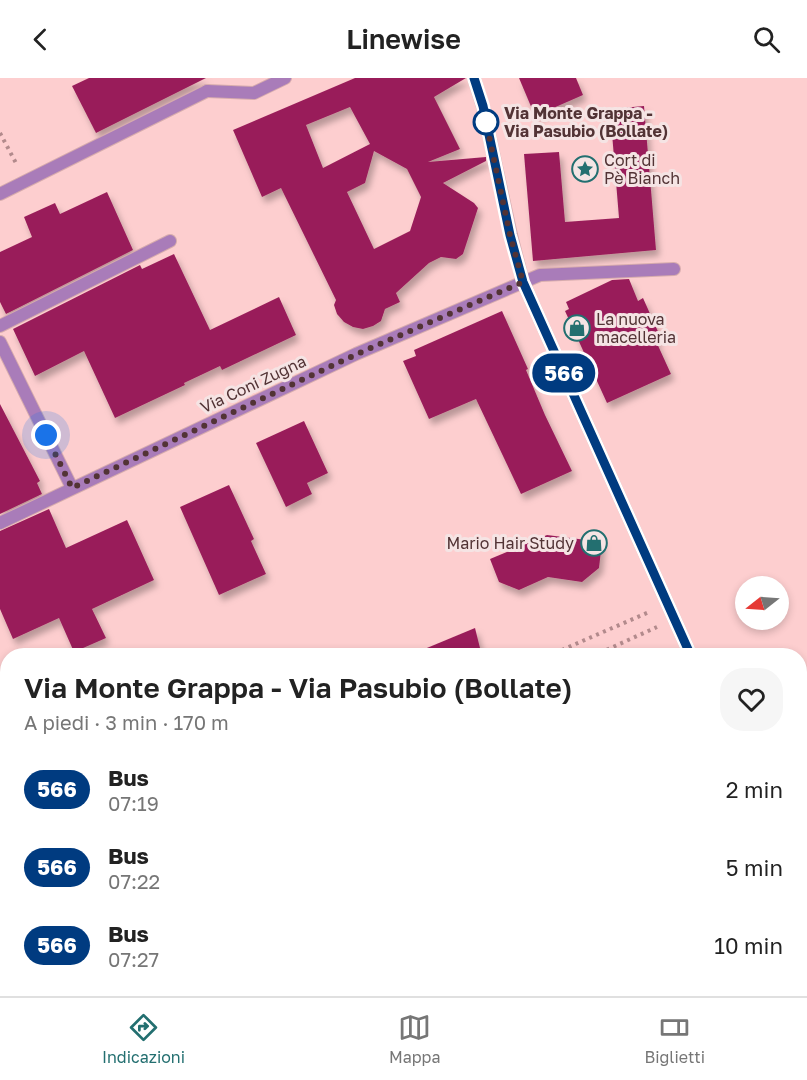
<!DOCTYPE html>
<html lang="it">
<meta charset="utf-8">
<style>
:root{--surface:#fff;--page:#f6f6f6;--text:#222;--muted:#767676;--line:#e0e0e0;--accent:#236f70}
body{margin:0;font-family:"Golos Text",sans-serif;background:var(--page);color:var(--text);height:100vh;display:flex;flex-direction:column;font-size:22px;white-space:nowrap}
*{box-sizing:border-box;margin:0}
p{font-size:20px;color:var(--muted)}
.icon{flex:none;width:33px;height:33px;fill:none;stroke:currentColor;stroke-width:2;stroke-linecap:round;stroke-linejoin:round}
.map{position:relative;flex:1;overflow:hidden}
.details{position:absolute;left:0px;top:570px;width:807px;height:348px;display:flex;flex-direction:column;background:var(--surface);border-radius:24px 24px 0 0;box-shadow:0 3px 9px #0003}
.details>*{flex:none}
.badge{padding:0 12px;border-radius:20px;font-size:21px;line-height:39px}
.needle{width:39px;rotate:253deg}
.controls{position:absolute;left:735px;top:498px;display:grid;gap:12px}
.controls a{display:grid;place-items:center;width:54px;height:54px;border-radius:50%;background:var(--surface);box-shadow:0 3px 9px #0003;font-size:30px}
.you{position:absolute;width:30px;height:30px;margin:-15px;border:4px solid #fff;border-radius:50%;background:#1a73e8;box-shadow:0 0 0 9px #1a73e833}
.map>.badge{position:absolute;translate:-50% -50%;box-shadow:0 0 0 3px #fff}
.round{display:grid;place-items:center;flex:none;width:63px;height:63px;border-radius:24px;background:var(--page)}
.summary{display:flex;align-items:center;justify-content:space-between;height:102px;padding:0 24px}
h1{font-size:28px;font-weight:600;line-height:45px}
ul{padding:0;list-style:none}
li{display:flex;align-items:center;gap:18px;height:78px;padding:0 24px}
li div{flex:1}
li b{display:block;font-size:22px}
li em{font-style:normal}
li .badge{min-width:66px;font-weight:700;text-align:center}
header{display:flex;justify-content:space-between;align-items:center;height:78px;padding:0 24px;background:var(--surface);font-size:27px;font-weight:600}
.menu{display:flex;justify-content:space-around;align-items:center;height:84px;border-top:2px solid var(--line);background:var(--surface);font-size:16px;color:var(--muted)}
.menu a{display:grid;justify-items:center;gap:3px}
.menu .active{color:var(--accent)}
.map>svg:first-child{display:block}
.building{fill:#991f5a;fill-rule:evenodd;filter:url(#shadow)}
.lines{fill:none;stroke-linecap:round;stroke-linejoin:round}
.pedestrian-casing{stroke:#d7acad;stroke-width:14}
.minor-casing{stroke:#d7acad;stroke-width:14}
.path{stroke:#b28a8c;stroke-width:4;stroke-dasharray:3 4.5;stroke-linecap:butt}
.pedestrian{stroke:#a97cb9;stroke-width:12}
.minor{stroke:#a97cb9;stroke-width:12}
.line-casing{stroke:#fff;stroke-width:14}
.line{stroke:#003b80;stroke-width:9}
.walk{stroke:#523335;stroke-width:6;stroke-dasharray:0 10.8}
.stop-dot{fill:#fff;stroke:#003b80;stroke-width:3}
.labels{text-anchor:middle;stroke-width:6;stroke-linejoin:round;paint-order:stroke}
.stop-label{font-size:16px;font-weight:bold;fill:#523335;stroke:#f5e4e4;text-anchor:start}
.poi-label{font-size:16px;fill:#523335;stroke:#f5e4e4;text-anchor:start}
.street-label{font-size:16px;fill:#523335;stroke:#f5e4e4}
</style>
<header><svg class="icon" aria-label="back" viewBox="0 0 24 24"><path d="M15 5l-7 7 7 7"/></svg>Linewise<svg class="icon" aria-label="search" viewBox="0 0 24 24"><circle cx="10" cy="10" r="6"/><path d="M15 15l6 6"/></svg></header>
<div class="map">
<svg width="807" height="918" viewBox="0 0 807 918">
<defs>
<filter id="shadow"><feDropShadow dx="3.5" dy="6" stdDeviation="3" flood-color="#0004"/></filter>
</defs>
<rect width="100%" height="100%" fill="#fdcecf"/>
<g class="building">
<polygon points="89,0 206,0 96,55 72,8"/>
<path d="M355,0H466L434,19L460,71L428,84L486,79V83L443,105L474,125L478,130L463,176L456,181L441,179L429,185L396,215L400,224L385,231L381,243L373,248L363,251L353,249L344,244L337,236L334,227L336,222L281,110L262,119L233,52ZM350,29L370,66L323,90L306,47ZM374,73L407,91L421,119L410,153L374,171L347,114L365,105Z"/>
<polygon points="519,0 576,0 583,17 535,38"/>
<polygon points="644,28 656,172 533,183 524,76 559,74 565,144 619,140 610,31"/>
<polygon points="107,114 133,172 6,236 0,224 0,174 32,159 24,139 55,125 60,136"/>
<polygon points="174,176 210,252 279,219 296,257 222,292 220,288 184,305 185,307 115,340 84,273 35,298 13,251 140,187 142,191"/>
<polygon points="629,201 638,223 643,220 660,258 655,261 671,296 607,325 565,233 569,231 566,224 612,202"/>
<polygon points="502,233 528,291 526,292 545,337 572,393 521,416 476,321 429,341 403,283 416,278 414,272"/>
<polygon points="0,326 40,403 37,405 42,416 0,436"/>
<polygon points="304,343 328,395 307,405 312,416 286,429 256,365"/>
<polygon points="229,407 254,461 251,463 266,496 219,517 180,429"/>
<polygon points="49,431 66,470 127,442 154,502 92,531 106,560 74,574 59,540 13,561 0,531 0,453"/>
<polygon points="547,457 602,464 599,490 582,504 548,499 519,512 499,504 490,481"/>
<polygon points="475,550 482,578 410,578 410,577"/>
</g>
<g class="lines">
<g class="pedestrian-casing">
<polyline id="pedestrian" points="207,13 254,15 285,0"/>
</g>
<g class="minor-casing">
<g id="minor">
<polyline points="474,0 483,29 511,157 523,204 691,578"/>
<polyline points="0,116 207,13"/>
<polyline points="0,248 170,163"/>
<polyline points="0,264 72,410"/>
<polyline points="0,445 356,276 540,197 674,191"/>
<polyline points="800,812 807,828"/>
</g>
</g>
<g class="path">
<polyline points="0,55 17,87"/>
<polyline points="548,578 649,534"/>
<polyline points="593,578 657,549"/>
<polyline points="0,846 8,843"/>
</g>
<use href="#pedestrian" class="pedestrian"/>
<use href="#minor" class="minor"/>
</g>
<g class="lines">
<g class="line-casing">
<polyline id="line" points="474,0 483,28 510,157 523,204 691,578"/>
</g>
<use href="#line" class="line"/>
<polyline class="walk" points="46,357 72,410 357,276 523,204 510,157 486,44"/>
</g>
<defs>
<g id="sight-ring" transform="scale(1.35)"><circle r="9.5" fill="#f5e4e4" stroke="#236f70" stroke-width="1.5"/><path d="M0-6L1.8-2.2L6-1.7L2.9 1.2L3.7 5.4L0 3.3L-3.7 5.4L-2.9 1.2L-6-1.7L-1.8-2.2Z" fill="#236f70"/></g>
<g id="shop-ring" transform="scale(1.35)"><circle r="9.5" fill="#f5e4e4" stroke="#236f70" stroke-width="1.5"/><path d="M-5-2.5h2.3a2.7 3.5 0 0 1 5.4 0H5L5.5 6h-11ZM-1.5-2.5h3a1.5 2.3 0 0 0-3 0Z" fill="#236f70"/></g>
</defs>
<g fill-rule="evenodd">
<use href="#sight-ring" x="585" y="91"/>
<use href="#shop-ring" x="577" y="250"/>
<use href="#shop-ring" x="594" y="465"/>
</g>
<circle class="stop-dot" cx="486" cy="44" r="12"/>
<g class="labels">
<g class="stop-label">
<text x="504" y="41">Via Monte Grappa -<tspan x="504" dy="18">Via Pasubio (Bollate)</tspan></text>
</g>
<g class="poi-label">
<text x="604" y="88">Cort di<tspan x="604" dy="18">Pè Bianch</tspan></text>
<text x="596" y="247">La nuova<tspan x="596" dy="18">macelleria</tspan></text>
<text x="574" y="471" text-anchor="end">Mario Hair Study</text>
</g>
<g class="street-label">
<text transform="translate(253 306) rotate(-25)" y="6">Via Coni Zugna</text>
</g>
</g>
</svg>
<div class="controls">
<a><svg class="needle" viewBox="-14 -14 28 28"><path d="M0-13l5 13h-10z" fill="#e53935"/><path d="M0 13l5-13h-10z" fill="#767676"/></svg></a>
</div>
<div class="you" style="left:46px;top:357px"></div>
<b class="badge" style="left:564px;top:295px;background:#003b80;color:#fff">566</b>
<section class="details">
<div class="summary"><div><h1>Via Monte Grappa - Via Pasubio (Bollate)</h1><p>A piedi · 3 min · 170 m</p></div><a class="round"><svg class="icon" aria-label="heart" viewBox="0 0 24 24"><path d="M12 20l-8-8c-3-5 5-10 8-4 3-6 11-1 8 4z"/></svg></a></div>
<ul>
<li><span class="badge" style="background:#003b80;color:#fff">566</span><div><b>Bus</b><p>07:19</p></div><em>2 min</em></li>
<li><span class="badge" style="background:#003b80;color:#fff">566</span><div><b>Bus</b><p>07:22</p></div><em>5 min</em></li>
<li><span class="badge" style="background:#003b80;color:#fff">566</span><div><b>Bus</b><p>07:27</p></div><em>10 min</em></li>
</ul>
</section>
</div>
<nav class="menu">
<a class="active"><svg class="icon" aria-label="directions" viewBox="0 0 24 24"><path d="M12 3l9 9-9 9-9-9zM9 14v-3h6M13 9l2 2-2 2"/></svg>Indicazioni</a>
<a><svg class="icon" aria-label="map" viewBox="0 0 24 24"><path d="M3 6l6-2 6 2 6-2v14l-6 2-6-2-6 2zM9 4v14M15 6v14"/></svg>Mappa</a>
<a><svg class="icon" aria-label="tickets" viewBox="0 0 24 24"><path d="M3 7h18v10H3zM15 7v10"/></svg>Biglietti</a>
</nav>
